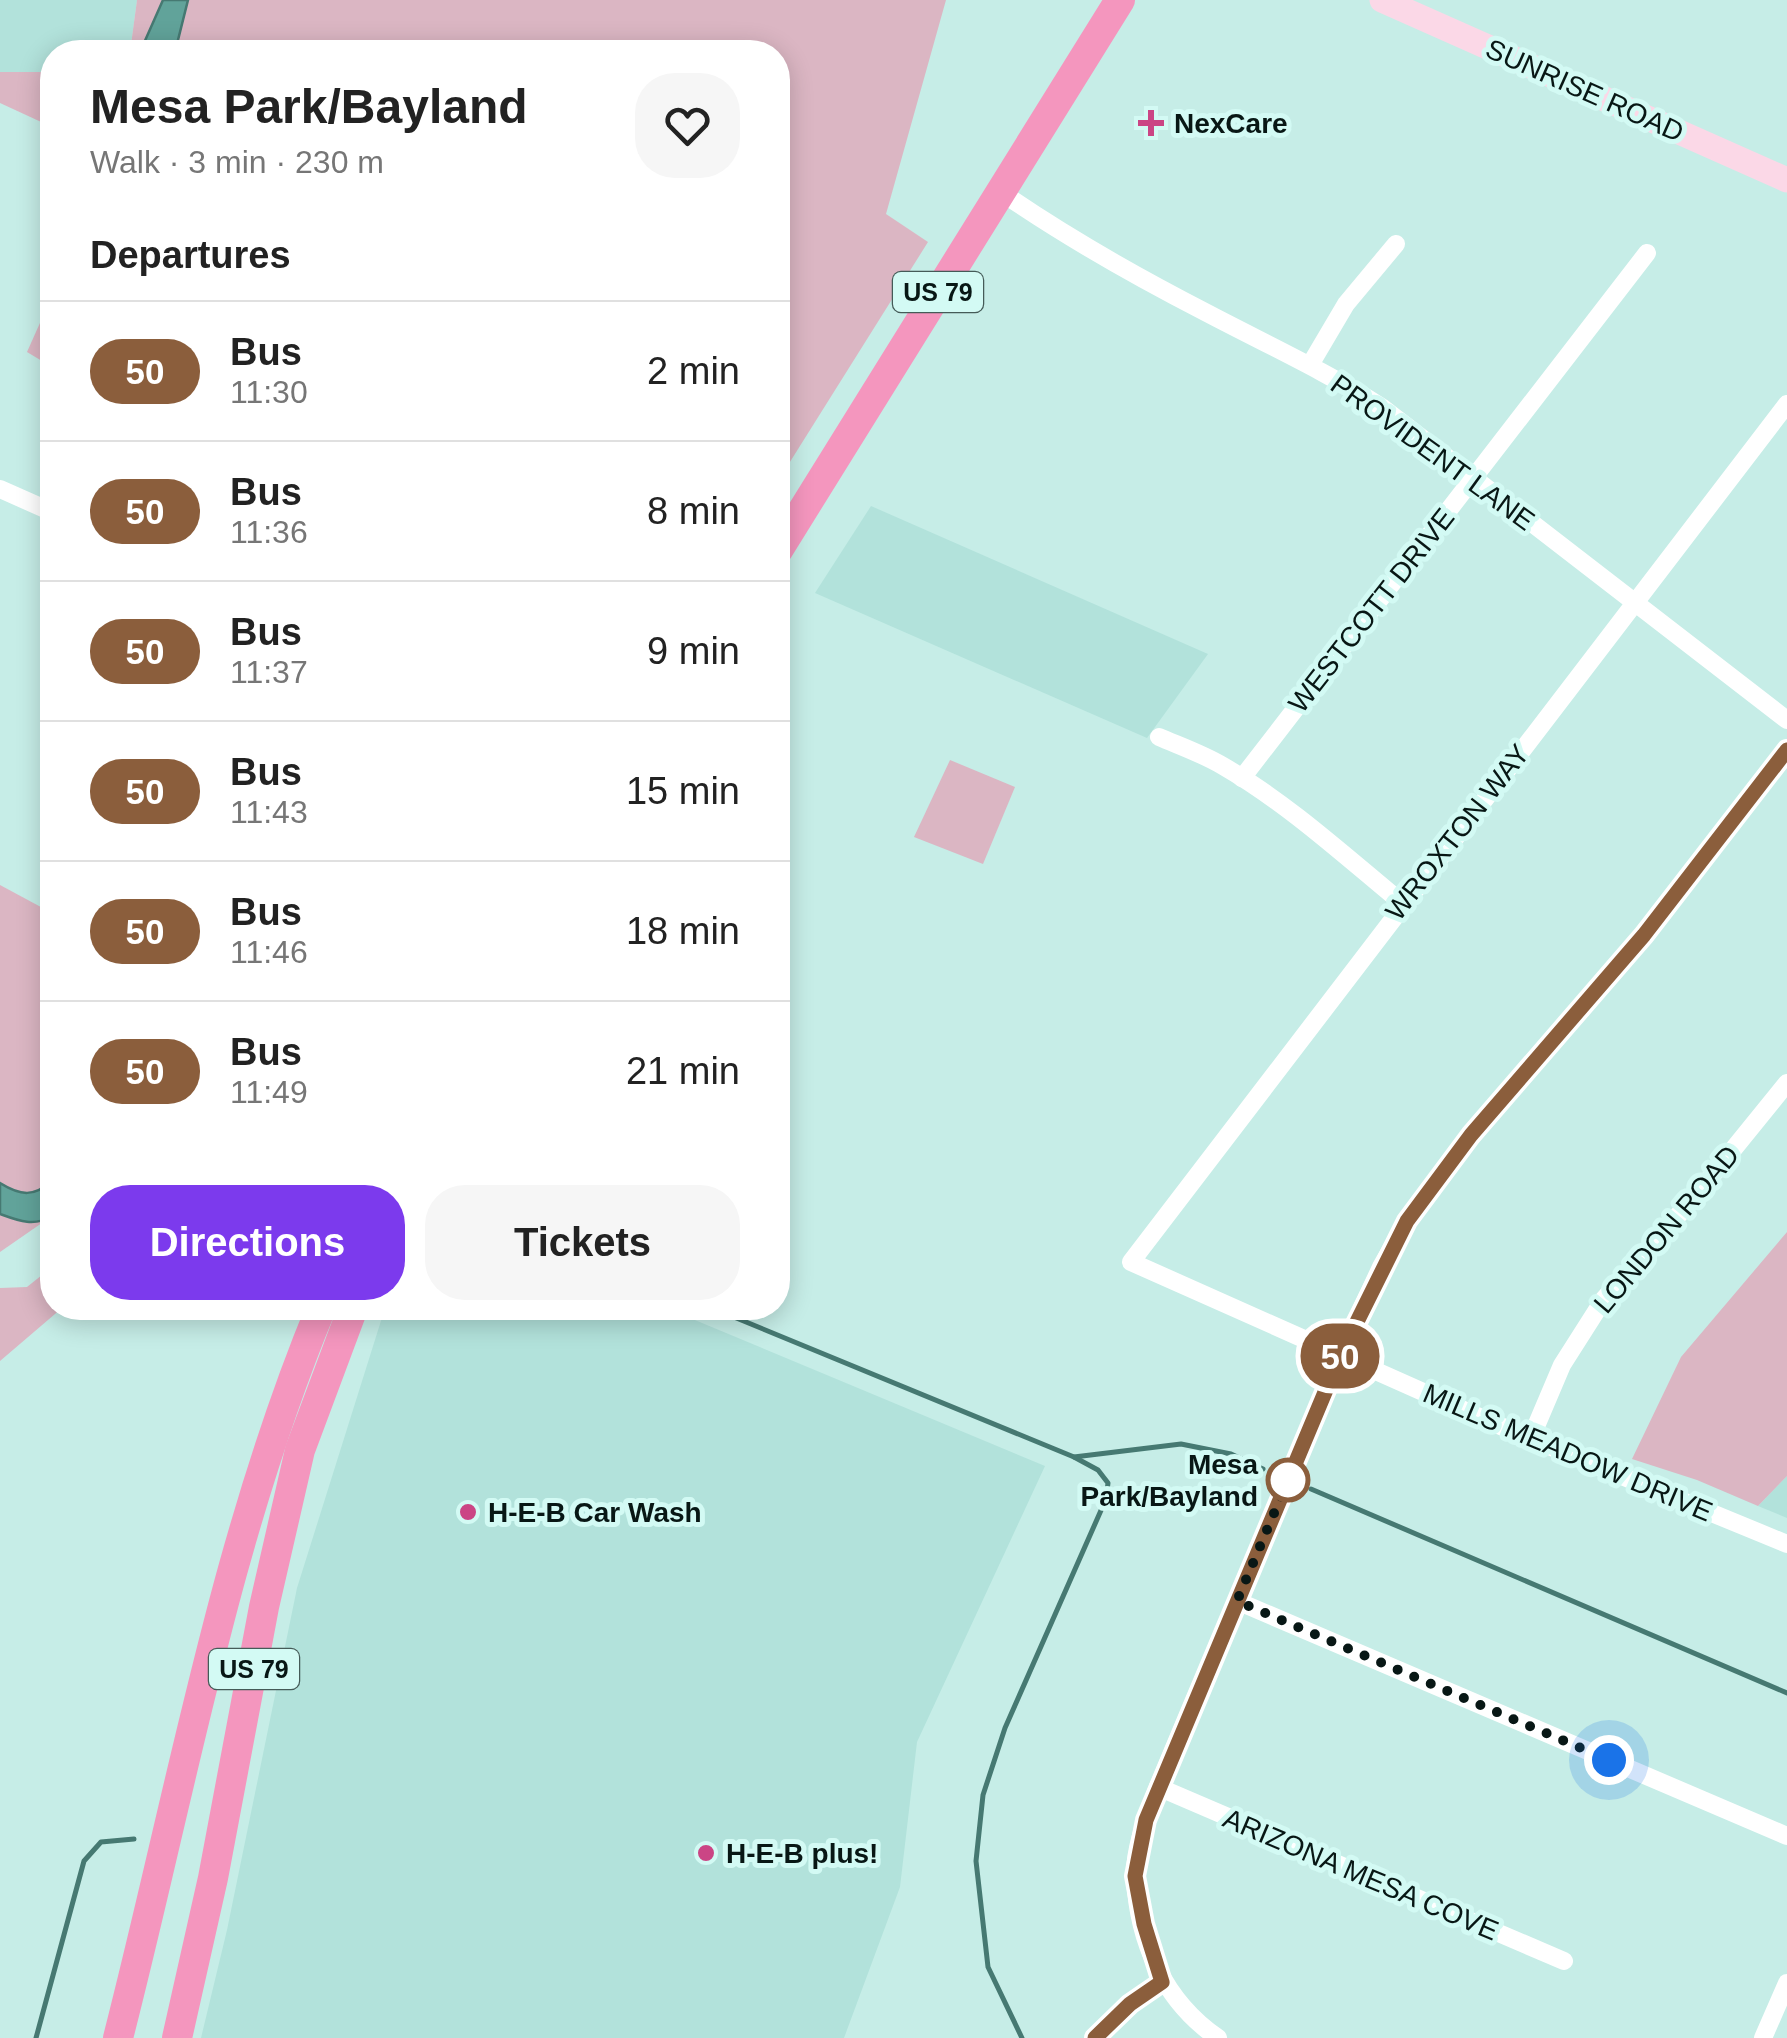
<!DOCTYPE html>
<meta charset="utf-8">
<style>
:root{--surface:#fff;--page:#f6f6f6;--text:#222;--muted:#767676;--line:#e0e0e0;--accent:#7c3aed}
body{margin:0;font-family:Helvetica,sans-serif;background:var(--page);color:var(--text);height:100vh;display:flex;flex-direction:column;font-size:38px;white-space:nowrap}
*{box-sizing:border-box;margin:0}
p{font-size:32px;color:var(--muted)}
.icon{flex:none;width:55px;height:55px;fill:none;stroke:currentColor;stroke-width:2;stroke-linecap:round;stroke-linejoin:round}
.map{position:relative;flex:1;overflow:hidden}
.side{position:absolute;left:40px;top:40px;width:750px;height:1280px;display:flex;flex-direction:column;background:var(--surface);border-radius:40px;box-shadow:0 5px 25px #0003}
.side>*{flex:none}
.badge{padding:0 20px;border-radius:32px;font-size:35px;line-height:65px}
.you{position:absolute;width:50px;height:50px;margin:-25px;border:8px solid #fff;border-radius:50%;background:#1a73e8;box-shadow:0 0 0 15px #1a73e833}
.map>.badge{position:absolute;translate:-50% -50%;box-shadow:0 0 0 5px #fff}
h2{padding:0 50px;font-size:38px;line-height:90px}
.round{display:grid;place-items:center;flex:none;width:105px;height:105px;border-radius:40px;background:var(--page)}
.headline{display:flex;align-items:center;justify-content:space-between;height:170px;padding:0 50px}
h1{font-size:48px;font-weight:700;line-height:75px}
.button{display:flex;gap:20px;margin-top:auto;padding:20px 50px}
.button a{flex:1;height:115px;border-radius:40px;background:var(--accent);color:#fff;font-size:40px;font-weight:700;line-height:115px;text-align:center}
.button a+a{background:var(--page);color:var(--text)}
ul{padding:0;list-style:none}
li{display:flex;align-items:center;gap:30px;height:140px;padding:0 50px;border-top:2px solid var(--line)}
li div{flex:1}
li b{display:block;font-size:38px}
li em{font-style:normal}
li .badge{min-width:110px;font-weight:700;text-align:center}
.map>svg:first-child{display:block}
.built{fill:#b2e2db}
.green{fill:#dbb6c3}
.water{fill:#61a39a;stroke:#467972;stroke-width:2.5}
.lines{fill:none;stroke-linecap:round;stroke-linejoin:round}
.stream{stroke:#467972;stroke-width:5}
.minor{stroke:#fff;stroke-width:18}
.secondary{stroke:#fbd8e7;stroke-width:25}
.trunk{stroke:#f496be;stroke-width:30}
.line-casing{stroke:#fff;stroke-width:22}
.line{stroke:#8b5e3c;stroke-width:15}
.walk{stroke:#081715;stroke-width:10;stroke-dasharray:0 18}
.poi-dot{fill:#cb4585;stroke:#d3faf4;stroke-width:4}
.stop-dot{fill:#fff;stroke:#8b5e3c;stroke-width:5}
.labels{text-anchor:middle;stroke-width:10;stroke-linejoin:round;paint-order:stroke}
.shield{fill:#d3faf4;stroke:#455b58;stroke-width:2.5}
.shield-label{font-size:25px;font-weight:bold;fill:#081715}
.street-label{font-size:28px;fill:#081715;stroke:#d3faf4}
.poi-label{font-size:28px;font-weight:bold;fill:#081715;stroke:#d3faf4;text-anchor:start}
.stop-label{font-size:28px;font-weight:bold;fill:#081715;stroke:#d3faf4;text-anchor:end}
</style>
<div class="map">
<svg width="1787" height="2038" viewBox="0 0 1787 2038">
<rect width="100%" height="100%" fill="#c6ede7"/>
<g class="built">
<polygon points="0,0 137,0 130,52 52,52 52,72 0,72"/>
<polygon points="871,506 1208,654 1147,738 815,593"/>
<polygon points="385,1308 666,1308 1045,1466 917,1742 900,1887 844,2038 201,2038 227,1930 297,1588"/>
<polygon points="1787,1476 1787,1518 1758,1506"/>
</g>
<g class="green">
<polygon points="137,0 946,0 886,214 928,242 778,481 778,52 130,52"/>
<polygon points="0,72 52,72 52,127 0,103"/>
<polygon points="52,296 52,367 27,352"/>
<polygon points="950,760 1015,787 983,864 914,837"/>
<polygon points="0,885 52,913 52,1216 0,1252"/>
<polygon points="1787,1232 1787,1476 1758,1506 1697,1480 1632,1459 1681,1357"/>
<polygon points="52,1267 52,1308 62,1308 0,1361 0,1288 27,1287"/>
</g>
<g class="water">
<polygon points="163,0 188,0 175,52 140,52"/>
<path d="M52,1181V1216C34,1227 19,1221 0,1214V1183C21,1196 34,1197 52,1181Z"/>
</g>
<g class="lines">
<g class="stream">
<polyline points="712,1308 1074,1457 1181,1444 1231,1454 1263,1469"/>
<polyline points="1311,1489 1787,1693"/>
<polyline points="36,2038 84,1861 101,1842 134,1839"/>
<polyline points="1022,2038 988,1967 976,1861 983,1795 1005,1728 1106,1499 1108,1483 1098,1470 1074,1457"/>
</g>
<g class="minor">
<path d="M1001,192C1066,237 1137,277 1207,313C1266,344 1327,372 1383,408L1787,720"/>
<polyline points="1310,365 1346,304 1396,244"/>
<polyline points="1787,404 1131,1262 1486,1420 1787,1544"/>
<polyline points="0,489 52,512"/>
<path d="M1159,737C1180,746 1203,754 1223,766C1287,803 1345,856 1402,903"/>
<polyline points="1242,778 1647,253"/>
<polyline points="1531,1438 1562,1365 1604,1299 1697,1194 1787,1083"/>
<polyline points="1237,1601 1787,1836"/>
<polyline points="1158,1787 1564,1961"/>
<polyline points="1095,2038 1130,2004 1162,1982"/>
<path d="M1218,2038C1164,2001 1138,1942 1135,1877C1134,1847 1148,1814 1158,1787L1335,1366L1381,1267L1407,1221L1471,1135L1644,935L1787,750"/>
<polyline points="1763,2038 1787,1983"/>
</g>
<polyline class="secondary" points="1382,0 1787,180"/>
<g class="trunk">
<polyline points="778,550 1120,0"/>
<path d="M118,2038C181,1793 224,1542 321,1308"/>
<polyline points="177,2038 213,1878 264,1607 300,1450 353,1308"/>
</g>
</g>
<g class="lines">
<g class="line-casing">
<polyline id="line" points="1095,2038 1130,2004 1162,1982 1144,1924 1135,1876 1146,1820 1341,1354 1407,1221 1471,1135 1644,935 1787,750"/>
</g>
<use href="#line" class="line"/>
<polyline class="walk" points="1288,1480 1237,1601 1609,1760"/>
</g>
<g class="poi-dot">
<path d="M1146 108h10v10h10v10h-10v10h-10v-10h-10v-10h10z"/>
<circle cx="468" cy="1512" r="10"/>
<circle cx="706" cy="1853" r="10"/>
</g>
<circle class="stop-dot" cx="1288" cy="1480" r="20"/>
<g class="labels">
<g class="shield">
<rect x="893" y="272" width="90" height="40" rx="8"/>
<rect x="209" y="1649" width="90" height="40" rx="8"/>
</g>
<g class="shield-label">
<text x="938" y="301">US 79</text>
<text x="254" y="1678">US 79</text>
</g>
<g class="street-label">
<text transform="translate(1585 90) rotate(24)" y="10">SUNRISE ROAD</text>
<text transform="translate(1433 452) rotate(36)" y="10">PROVIDENT LANE</text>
<text transform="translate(1371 610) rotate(-52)" y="10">WESTCOTT DRIVE</text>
<text transform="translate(1457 832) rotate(-52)" y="10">WROXTON WAY</text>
<text transform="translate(1666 1229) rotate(-50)" y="10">LONDON ROAD</text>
<text transform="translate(1568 1452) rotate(23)" y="10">MILLS MEADOW DRIVE</text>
<text transform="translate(1361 1874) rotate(23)" y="10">ARIZONA MESA COVE</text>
</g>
<g class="poi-label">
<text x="1174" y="133">NexCare</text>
<text x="488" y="1522">H-E-B Car Wash</text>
<text x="726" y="1863">H-E-B plus!</text>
</g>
<g class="stop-label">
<text x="1258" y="1474">Mesa<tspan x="1258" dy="32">Park/Bayland</tspan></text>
</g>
</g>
</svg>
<div class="you" style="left:1609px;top:1760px"></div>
<b class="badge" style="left:1340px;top:1356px;background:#8b5e3c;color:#fff">50</b>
<section class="side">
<div class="headline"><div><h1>Mesa Park/Bayland</h1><p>Walk · 3 min · 230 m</p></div><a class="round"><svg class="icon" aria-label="heart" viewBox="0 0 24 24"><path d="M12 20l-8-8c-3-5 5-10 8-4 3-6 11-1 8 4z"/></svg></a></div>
<h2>Departures</h2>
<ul>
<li><span class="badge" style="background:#8b5e3c;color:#fff">50</span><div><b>Bus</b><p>11:30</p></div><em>2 min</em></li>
<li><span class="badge" style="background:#8b5e3c;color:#fff">50</span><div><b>Bus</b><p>11:36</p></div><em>8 min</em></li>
<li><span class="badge" style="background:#8b5e3c;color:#fff">50</span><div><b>Bus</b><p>11:37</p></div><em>9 min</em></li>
<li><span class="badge" style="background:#8b5e3c;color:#fff">50</span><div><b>Bus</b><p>11:43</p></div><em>15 min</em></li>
<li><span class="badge" style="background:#8b5e3c;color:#fff">50</span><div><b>Bus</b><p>11:46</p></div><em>18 min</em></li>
<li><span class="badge" style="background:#8b5e3c;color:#fff">50</span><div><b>Bus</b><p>11:49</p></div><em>21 min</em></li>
</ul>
<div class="button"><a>Directions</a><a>Tickets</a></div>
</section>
</div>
